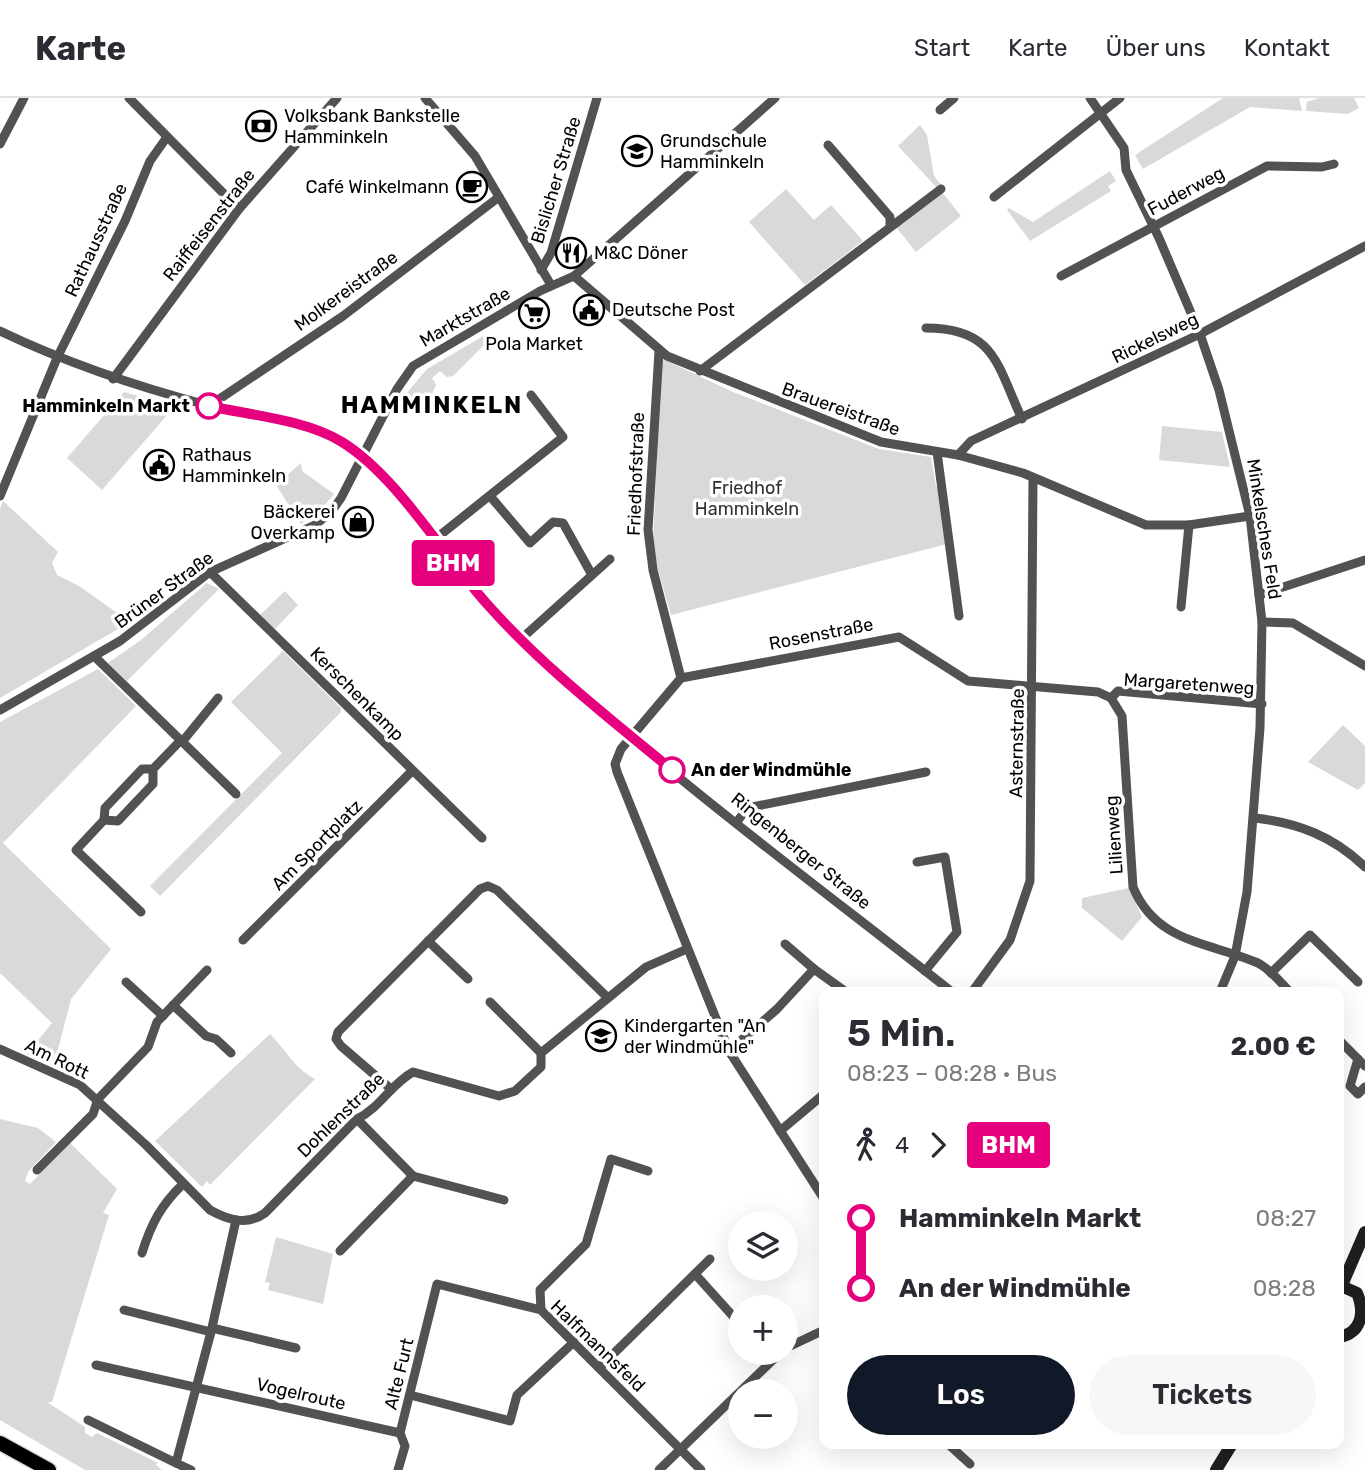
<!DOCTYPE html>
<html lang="de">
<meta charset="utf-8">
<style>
:root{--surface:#fff;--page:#f7f7f7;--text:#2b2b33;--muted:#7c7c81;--line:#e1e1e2;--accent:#111827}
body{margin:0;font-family:Rubik,sans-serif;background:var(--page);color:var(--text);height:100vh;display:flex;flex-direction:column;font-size:26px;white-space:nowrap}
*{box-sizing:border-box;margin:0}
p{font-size:23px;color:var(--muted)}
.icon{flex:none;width:38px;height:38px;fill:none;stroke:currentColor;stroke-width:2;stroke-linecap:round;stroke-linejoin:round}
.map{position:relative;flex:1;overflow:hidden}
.sheet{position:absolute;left:819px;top:889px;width:525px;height:462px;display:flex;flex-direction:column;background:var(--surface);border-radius:14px;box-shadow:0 7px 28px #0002}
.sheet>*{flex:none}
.badge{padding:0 14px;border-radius:5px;font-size:24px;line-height:46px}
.buttons{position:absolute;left:728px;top:1113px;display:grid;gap:14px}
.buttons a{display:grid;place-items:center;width:70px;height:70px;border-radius:50%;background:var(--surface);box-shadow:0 7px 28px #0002;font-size:35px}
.map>.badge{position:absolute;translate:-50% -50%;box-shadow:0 0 0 4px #fff}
.legs{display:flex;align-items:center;gap:10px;height:77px;padding:0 28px;font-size:23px}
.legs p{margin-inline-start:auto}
.headline{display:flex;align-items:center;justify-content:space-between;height:119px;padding:0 28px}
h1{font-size:38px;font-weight:600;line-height:52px}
.action{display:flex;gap:14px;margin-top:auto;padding:14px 28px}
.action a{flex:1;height:80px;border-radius:42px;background:var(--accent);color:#fff;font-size:28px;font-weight:600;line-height:80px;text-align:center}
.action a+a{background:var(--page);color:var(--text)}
ul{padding:0 28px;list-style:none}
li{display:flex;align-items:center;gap:24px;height:70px;font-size:26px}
li i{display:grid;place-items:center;width:10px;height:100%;margin:0 9px;background:currentColor}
li i::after{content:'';width:18px;height:18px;margin:-9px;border:5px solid;border-radius:50%;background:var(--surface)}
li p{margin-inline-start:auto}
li:first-child i{background:linear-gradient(#0000 50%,currentColor 0)}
li:last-child i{background:linear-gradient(currentColor 50%,#0000 0)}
header{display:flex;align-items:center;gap:42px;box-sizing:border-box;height:98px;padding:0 35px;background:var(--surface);border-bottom:2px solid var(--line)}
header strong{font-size:33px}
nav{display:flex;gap:38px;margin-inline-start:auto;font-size:24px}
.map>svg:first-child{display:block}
.green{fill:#d9d9d9}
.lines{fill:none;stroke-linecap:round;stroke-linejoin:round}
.primary-casing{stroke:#dbdbdb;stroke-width:17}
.street{stroke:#525252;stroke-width:9}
.secondary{stroke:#1f1f1f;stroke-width:12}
.primary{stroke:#000;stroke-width:14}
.line-1-casing{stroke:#fff;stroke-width:16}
.line-1{stroke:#e6007e;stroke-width:10}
.stop-1-dot{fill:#fff;stroke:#e6007e;stroke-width:3.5}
.labels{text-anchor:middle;stroke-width:7;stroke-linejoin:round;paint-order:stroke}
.poi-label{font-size:18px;fill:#000;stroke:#fff;text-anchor:start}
.street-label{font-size:18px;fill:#000;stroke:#fff}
.stop-label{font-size:18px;font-weight:bold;fill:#000;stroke:#fff;text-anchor:end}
.park-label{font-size:18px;fill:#303030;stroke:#fff}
.district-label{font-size:24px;font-weight:bold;letter-spacing:2px;fill:#000;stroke:#fff}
</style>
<header>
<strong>Karte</strong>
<nav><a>Start</a><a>Karte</a><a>Über uns</a><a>Kontakt</a></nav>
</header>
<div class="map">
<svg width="1365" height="1372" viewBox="0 0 1365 1372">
<rect width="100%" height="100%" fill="#fff"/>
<g class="green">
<polygon points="1223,0 1299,0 1302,13 1250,9 1143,71 1135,57"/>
<polygon points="1319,0 1354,0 1359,10 1348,16 1306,13 1307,4"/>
<polygon points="920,27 927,37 934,78 942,88 938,91 898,48"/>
<polygon points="1110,73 1116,83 1108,88 1111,93 1030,143 1007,112 1009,110 1033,124"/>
<polygon points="786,91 814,122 831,107 863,143 805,187 749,124"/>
<polygon points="942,94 961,118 916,154 896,129"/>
<polygon points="485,237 488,243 453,278 447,279 440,273 432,280 436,287 432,296 403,305 401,302 427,271"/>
<polygon points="665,262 733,294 879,351 931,359 936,388 940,388 947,446 671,517 655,461 653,446 661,264"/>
<polygon points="124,294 175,308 102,392 67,360"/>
<polygon points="1162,328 1222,334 1230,369 1159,362"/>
<polygon points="301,365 302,373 334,396 320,413 301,426 276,387"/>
<polygon points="3,403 58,454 52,465 57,477 79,488 130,524 0,600 0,411"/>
<polygon points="207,485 219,491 127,583 108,565 141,542"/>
<polygon points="285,493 298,507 275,531 260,517"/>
<polygon points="283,553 341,610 341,614 160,798 150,788 282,655 231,604"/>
<polygon points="98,571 136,608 3,745 111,851 71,901 54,967 27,956 52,925 0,875 0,624"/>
<polygon points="1343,627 1365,648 1365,685 1358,692 1308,664"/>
<polygon points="1129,790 1142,819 1122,843 1082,810 1082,800"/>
<path d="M270,936C286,952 294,970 315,981L210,1087L207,1083L202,1089L155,1043Z"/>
<polygon points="0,1021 38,1030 56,1044 28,1074 25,1083 30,1086 70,1045 117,1091 103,1115 109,1117 52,1304 47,1304 85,1329 85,1335 92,1339 97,1335 158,1365 156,1367 162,1372 85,1372 0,1322"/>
<polygon points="276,1139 333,1156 323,1206 268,1192 270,1185 265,1184"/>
</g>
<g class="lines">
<g class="primary-casing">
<polyline id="primary" points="0,1345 49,1372"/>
</g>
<g class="street">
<polyline points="129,0 239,111"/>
<polyline points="425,0 475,58 551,187"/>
<polyline points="1090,0 1124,50 1126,72 1159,140 1200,236 1219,292 1250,418 1262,524 1260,630 1247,794 1235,858 1220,894"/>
<polyline points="940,12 954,0"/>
<polyline points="0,46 24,0"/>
<polyline points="828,47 890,119 890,126"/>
<polyline points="994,99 1120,0"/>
<polyline points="541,172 551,155 597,0"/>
<polyline points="574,178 667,258 881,344 958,357 1023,375 1146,427 1189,427 1250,418"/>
<polyline points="1061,178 1267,68 1322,69 1334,66"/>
<path d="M926,230C995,230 997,267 1022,321"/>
<path d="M0,233C67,265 135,288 207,307C251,319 306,319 344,345C377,368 401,401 425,432C458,472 490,512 528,547C660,673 809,781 952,894"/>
<polyline points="659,253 648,432 653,472 681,580"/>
<polyline points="700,273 941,91"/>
<polyline points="113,281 239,111 337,0"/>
<polyline points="209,308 343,218 499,99"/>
<polyline points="937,354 959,518"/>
<polyline points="958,357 971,343 1200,236 1365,148"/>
<polyline points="0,398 57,260 125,123 150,63 167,39"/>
<polyline points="490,398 530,445 553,424 563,425 592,477"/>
<polyline points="434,442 563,339 531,297"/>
<polyline points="210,474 482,740"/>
<polyline points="1259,497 1365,462"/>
<polyline points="1181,509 1189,427"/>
<polyline points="1262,524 1293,525 1365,568"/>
<polyline points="521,541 610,461"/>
<polyline points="94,558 236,696"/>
<polyline points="1111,600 1118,593 1262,606"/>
<polyline points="0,612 120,543 210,474 315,427 331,414 341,400 397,291 413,268 540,193 574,178 775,0"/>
<polyline points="182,644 218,600"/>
<polyline points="153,671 153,686 118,723 104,722 105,710 142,671 153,671 180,643"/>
<path d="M1255,720C1298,725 1333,738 1365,769"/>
<polyline points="104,722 76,752 141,814"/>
<polyline points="737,724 747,710 926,674"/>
<polyline points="917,764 945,759 957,834 925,873"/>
<polyline points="243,842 412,673"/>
<polyline points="428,843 468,881"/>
<polyline points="785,846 814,871"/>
<polyline points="1271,875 1310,837 1358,884"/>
<polyline points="126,884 163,918"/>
<polyline points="972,894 1010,842 1030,783 1033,380"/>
<polyline points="490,904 541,955"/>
<polyline points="173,907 206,938 216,941 231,955"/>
<polyline points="1339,942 1365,968"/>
<path d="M0,951L80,987L146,1047L210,1112C228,1122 247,1128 265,1115L357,1021C380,1010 391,986 413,974L499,998L515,993L541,969V955L646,869L687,851"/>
<polyline points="729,953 777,911 814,871 846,894"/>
<polyline points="1358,961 1350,988 1358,996 1365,989"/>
<polyline points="391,991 341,948 336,941 338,934 480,791 488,788 497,792 607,899"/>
<polyline points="780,1033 824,996"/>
<polyline points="37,1072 93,1016 98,1001 148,949 157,924 207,872"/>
<polyline points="413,1078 504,1102"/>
<path d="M824,1101L729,953L617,674L615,666L621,651L681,580L899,539L968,583L1098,594L1111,600L1122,618L1133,789C1156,845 1209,844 1258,865C1270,871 1281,885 1290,894"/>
<polyline points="340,1153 413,1078 357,1021"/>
<path d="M142,1155C151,1126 161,1107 183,1086"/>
<polyline points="695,1176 740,1226"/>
<polyline points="124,1212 211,1234"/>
<polyline points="541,1212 540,1192 586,1146 611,1061 648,1073"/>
<polyline points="212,1230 296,1250"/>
<polyline points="786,1250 824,1232"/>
<polyline points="96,1267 400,1335"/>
<polyline points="600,1269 710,1161"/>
<polyline points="410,1297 510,1323 517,1297 574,1244"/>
<polyline points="88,1322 176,1365"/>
<polyline points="948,1346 970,1366"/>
<polyline points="191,1372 176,1365 211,1234 236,1122"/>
<polyline points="398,1372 405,1348 400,1335 437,1186 541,1212 701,1372"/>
<polyline points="659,1372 780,1255"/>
</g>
<g class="secondary">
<path d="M1339,1187L1357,1195C1365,1214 1362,1235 1339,1239"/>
<polyline points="1342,1187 1365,1134"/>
<polyline points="1216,1372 1232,1346"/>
</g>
<use href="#primary" class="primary"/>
</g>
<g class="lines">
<g class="line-1-casing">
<path id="line-1" d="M209,308C250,317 307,322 342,344C397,378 443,457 487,506C542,568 608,619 672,672"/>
</g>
<use href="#line-1" class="line-1"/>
</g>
<defs>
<g id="bank-ring" transform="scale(1.575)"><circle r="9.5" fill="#fff" stroke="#000" stroke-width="1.5"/><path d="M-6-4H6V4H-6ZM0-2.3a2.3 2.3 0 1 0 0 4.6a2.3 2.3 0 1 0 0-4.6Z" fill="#000"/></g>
<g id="school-ring" transform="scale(1.575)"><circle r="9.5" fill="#fff" stroke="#000" stroke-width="1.5"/><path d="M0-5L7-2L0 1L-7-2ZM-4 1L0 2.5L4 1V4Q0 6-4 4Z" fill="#000"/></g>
<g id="cafe-ring" transform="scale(1.575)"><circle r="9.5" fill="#fff" stroke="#000" stroke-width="1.5"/><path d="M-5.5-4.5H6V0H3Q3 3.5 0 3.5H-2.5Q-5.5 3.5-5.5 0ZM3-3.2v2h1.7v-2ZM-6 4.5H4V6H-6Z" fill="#000"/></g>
<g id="restaurant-ring" transform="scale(1.575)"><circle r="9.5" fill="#fff" stroke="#000" stroke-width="1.5"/><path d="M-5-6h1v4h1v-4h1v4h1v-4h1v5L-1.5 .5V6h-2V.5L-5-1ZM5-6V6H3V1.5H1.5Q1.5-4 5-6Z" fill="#000"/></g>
<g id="civic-ring" transform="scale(1.575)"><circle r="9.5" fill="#fff" stroke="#000" stroke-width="1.5"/><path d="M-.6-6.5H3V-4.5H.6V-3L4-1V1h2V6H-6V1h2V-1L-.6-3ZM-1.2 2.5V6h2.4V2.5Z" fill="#000"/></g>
<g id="supermarket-ring" transform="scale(1.575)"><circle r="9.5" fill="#fff" stroke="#000" stroke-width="1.5"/><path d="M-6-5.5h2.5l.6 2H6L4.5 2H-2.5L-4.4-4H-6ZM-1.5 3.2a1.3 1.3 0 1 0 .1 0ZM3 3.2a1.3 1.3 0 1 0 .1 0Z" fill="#000"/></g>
<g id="shop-ring" transform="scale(1.575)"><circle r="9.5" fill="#fff" stroke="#000" stroke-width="1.5"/><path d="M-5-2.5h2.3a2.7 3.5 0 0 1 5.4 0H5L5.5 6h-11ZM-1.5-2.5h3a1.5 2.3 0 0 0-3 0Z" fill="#000"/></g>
</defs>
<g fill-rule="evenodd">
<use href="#bank-ring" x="261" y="28"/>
<use href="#school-ring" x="637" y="53"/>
<use href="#cafe-ring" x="472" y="89"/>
<use href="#restaurant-ring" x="571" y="155"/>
<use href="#civic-ring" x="589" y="212"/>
<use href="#supermarket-ring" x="534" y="215"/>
<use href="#civic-ring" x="159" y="367"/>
<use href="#shop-ring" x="358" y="424"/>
<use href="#school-ring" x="601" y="938"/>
</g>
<g class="stop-1-dot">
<circle cx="209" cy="308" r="12"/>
<circle cx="672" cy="672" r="12"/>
</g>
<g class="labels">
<g class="poi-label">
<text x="284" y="24">Volksbank Bankstelle<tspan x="284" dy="21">Hamminkeln</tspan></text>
<text x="660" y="49">Grundschule<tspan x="660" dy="21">Hamminkeln</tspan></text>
<text x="449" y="95" text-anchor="end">Café Winkelmann</text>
<text x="594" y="161">M&amp;C Döner</text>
<text x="612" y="218">Deutsche Post</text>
<text x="534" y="252" text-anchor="middle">Pola Market</text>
<text x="182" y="363">Rathaus<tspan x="182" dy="21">Hamminkeln</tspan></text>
<text x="335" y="420" text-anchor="end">Bäckerei<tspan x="335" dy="21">Overkamp</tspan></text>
<text x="624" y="934">Kindergarten "An<tspan x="624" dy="21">der Windmühle"</tspan></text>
</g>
<g class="street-label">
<text transform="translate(556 82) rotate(-73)" y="6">Bislicher Straße</text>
<text transform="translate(1186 93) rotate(-28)" y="6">Fuderweg</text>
<text transform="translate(209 127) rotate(-52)" y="6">Raiffeisenstraße</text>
<text transform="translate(96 142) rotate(-65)" y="6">Rathausstraße</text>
<text transform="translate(346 193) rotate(-36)" y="6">Molkereistraße</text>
<text transform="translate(465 219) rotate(-30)" y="6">Marktstraße</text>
<text transform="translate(1155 240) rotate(-26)" y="6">Rickelsweg</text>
<text transform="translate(841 311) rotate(20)" y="6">Brauereistraße</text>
<text transform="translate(636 376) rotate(-88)" y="6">Friedhofstraße</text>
<text transform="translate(1264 431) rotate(81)" y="6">Minkelsches Feld</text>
<text transform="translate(164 492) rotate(-36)" y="6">Brüner Straße</text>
<text transform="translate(821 536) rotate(-11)" y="6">Rosenstraße</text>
<text transform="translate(1189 586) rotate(4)" y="6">Margaretenweg</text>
<text transform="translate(357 596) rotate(45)" y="6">Kerschenkamp</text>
<text transform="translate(1017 645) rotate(-89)" y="6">Asternstraße</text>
<text transform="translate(1114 737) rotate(-94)" y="6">Lilienweg</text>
<text transform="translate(317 747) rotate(-45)" y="6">Am Sportplatz</text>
<text transform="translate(801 753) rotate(39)" y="6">Ringenberger Straße</text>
<text transform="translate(57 961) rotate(26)" y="6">Am Rott</text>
<text transform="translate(341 1017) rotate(-44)" y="6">Dohlenstraße</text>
<text transform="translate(598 1248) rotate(44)" y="6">Halfmannsfeld</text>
<text transform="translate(399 1276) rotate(-76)" y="6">Alte Furt</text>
<text transform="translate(301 1296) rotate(13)" y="6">Vogelroute</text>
</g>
<g class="stop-label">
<text x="190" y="314">Hamminkeln Markt</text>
<text x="691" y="678" text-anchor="start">An der Windmühle</text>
</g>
<g class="park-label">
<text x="747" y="396">Friedhof<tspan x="747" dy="21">Hamminkeln</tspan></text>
</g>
<g class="district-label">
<text x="432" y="315">HAMMINKELN</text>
</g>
</g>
</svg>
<div class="buttons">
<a><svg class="icon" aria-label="layers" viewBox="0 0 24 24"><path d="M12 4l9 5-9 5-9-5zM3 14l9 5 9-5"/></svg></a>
<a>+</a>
<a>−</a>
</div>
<b class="badge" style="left:453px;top:465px;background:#e6007e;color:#fff">BHM</b>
<section class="sheet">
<div class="headline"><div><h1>5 Min.</h1><p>08:23 – 08:28 · Bus</p></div><b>2.00 €</b></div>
<div class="legs"><svg class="icon" aria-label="walk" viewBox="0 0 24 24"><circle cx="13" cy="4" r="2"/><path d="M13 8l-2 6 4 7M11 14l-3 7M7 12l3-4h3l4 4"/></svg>4<svg class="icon" aria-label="forward" viewBox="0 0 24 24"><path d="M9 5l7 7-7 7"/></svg><b class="badge" style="background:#e6007e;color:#fff">BHM</b></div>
<ul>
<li><i style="color:#e6007e"></i><b>Hamminkeln Markt</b><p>08:27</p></li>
<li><i style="color:#e6007e"></i><b>An der Windmühle</b><p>08:28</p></li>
</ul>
<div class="action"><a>Los</a><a>Tickets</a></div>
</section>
</div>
